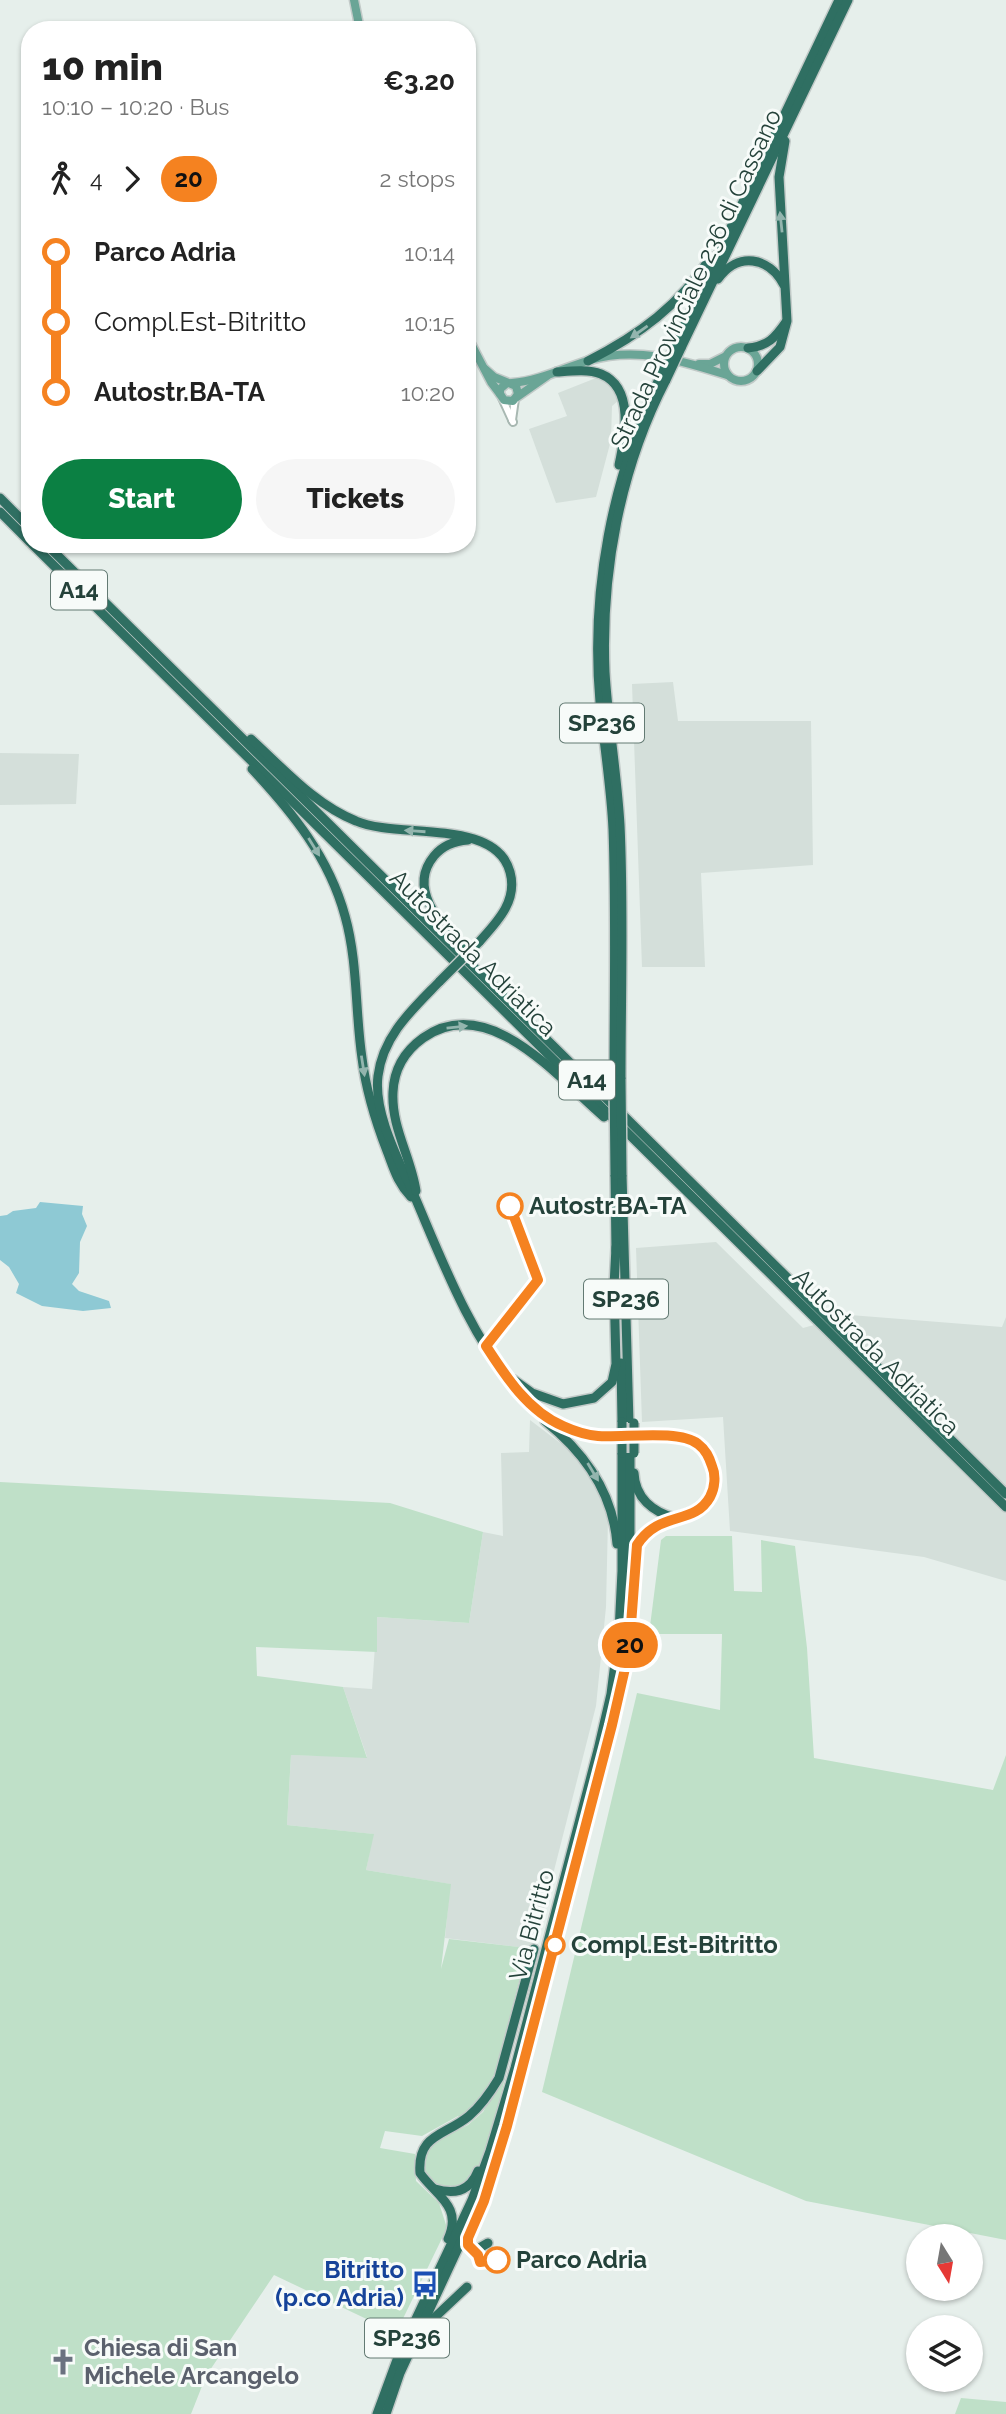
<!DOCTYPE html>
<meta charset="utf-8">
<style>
:root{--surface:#fff;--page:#f6f6f6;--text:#222;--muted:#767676;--accent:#0b8043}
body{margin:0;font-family:Raleway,sans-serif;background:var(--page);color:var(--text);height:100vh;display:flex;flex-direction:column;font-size:26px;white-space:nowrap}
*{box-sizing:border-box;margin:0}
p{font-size:23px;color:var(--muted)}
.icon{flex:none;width:38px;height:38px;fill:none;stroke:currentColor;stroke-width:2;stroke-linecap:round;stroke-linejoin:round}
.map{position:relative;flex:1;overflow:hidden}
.side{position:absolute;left:21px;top:21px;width:455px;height:532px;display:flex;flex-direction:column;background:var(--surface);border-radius:28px;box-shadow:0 2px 5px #0004}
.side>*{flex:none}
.badge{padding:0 14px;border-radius:23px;font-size:24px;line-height:46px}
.needle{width:46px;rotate:169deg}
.tools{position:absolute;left:906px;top:2224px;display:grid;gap:14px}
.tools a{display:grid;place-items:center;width:77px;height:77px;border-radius:50%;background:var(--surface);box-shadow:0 2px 5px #0004;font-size:35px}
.map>.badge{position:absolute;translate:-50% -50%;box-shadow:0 0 0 4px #fff}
.legs{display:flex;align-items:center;gap:10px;height:77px;padding:0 21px;font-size:23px}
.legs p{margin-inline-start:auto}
.summary{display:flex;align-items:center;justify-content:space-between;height:119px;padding:0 21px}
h1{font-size:38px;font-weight:800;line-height:52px}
.action{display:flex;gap:14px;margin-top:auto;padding:14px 21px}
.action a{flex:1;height:80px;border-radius:42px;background:var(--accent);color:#fff;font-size:28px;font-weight:800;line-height:80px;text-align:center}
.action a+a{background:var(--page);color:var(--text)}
ul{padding:0 21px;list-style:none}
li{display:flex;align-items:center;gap:24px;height:70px;font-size:26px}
li i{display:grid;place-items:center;width:10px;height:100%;margin:0 9px;background:currentColor}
li i::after{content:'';width:18px;height:18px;margin:-9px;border:5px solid;border-radius:50%;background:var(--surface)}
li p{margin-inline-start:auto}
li:first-child i{background:linear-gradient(#0000 50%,currentColor 0)}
li:last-child i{background:linear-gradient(currentColor 50%,#0000 0)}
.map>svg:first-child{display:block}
.built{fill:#d4dfda}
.green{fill:#bfe0c8}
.water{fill:#8ec9d4}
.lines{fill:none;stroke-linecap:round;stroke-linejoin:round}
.minor-casing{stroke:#a8b8b2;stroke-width:10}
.major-casing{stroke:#c2cac8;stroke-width:11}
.highway-casing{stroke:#c2cac8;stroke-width:12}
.minor{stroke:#fff;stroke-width:6}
.major{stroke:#6aa596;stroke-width:8}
.highway{stroke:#2f6f62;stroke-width:9}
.highway-bridge-casing{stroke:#c2cac8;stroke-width:12;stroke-linecap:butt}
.highway-bridge{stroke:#2f6f62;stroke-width:9}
.oneway{fill:#93b5ae}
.line-1-casing{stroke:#fff;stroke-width:16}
.line-1{stroke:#f58220;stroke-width:10}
.stop-1-dot{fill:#fff;stroke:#f58220;stroke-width:3.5}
.labels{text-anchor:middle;stroke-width:6;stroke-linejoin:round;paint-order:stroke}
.shield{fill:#f7fbf9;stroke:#637a73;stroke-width:2}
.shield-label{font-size:23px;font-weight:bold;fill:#24423a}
.street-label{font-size:24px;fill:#24423a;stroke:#f7fbf9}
.stop-label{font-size:24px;font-weight:bold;fill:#24423a;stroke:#f7fbf9;text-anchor:start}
.transit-label{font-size:24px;font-weight:bold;fill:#164399;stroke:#f7fbf9;text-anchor:end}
.worship-label{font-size:24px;font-weight:bold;fill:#5b616d;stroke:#f7fbf9;text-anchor:start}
</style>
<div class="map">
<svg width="1006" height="2414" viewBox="0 0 1006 2414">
<rect width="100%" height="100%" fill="#e6efeb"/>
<g class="built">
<polygon points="596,378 612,385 619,400 612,406 611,440 596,497 556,503 529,429 567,416 558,393"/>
<polygon points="673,682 678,721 811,721 813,865 701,873 705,967 642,967 632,684"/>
<polygon points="0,753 79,754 76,804 0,805"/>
<polygon points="716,1242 803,1328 850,1315 1002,1327 1006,1317 1006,1581 924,1557 730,1531 723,1417 642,1422 636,1248"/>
<polygon points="530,1420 568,1449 596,1486 608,1519 606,1607 596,1706 534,1949 445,1938 450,1884 366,1870 373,1834 287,1825 291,1755 367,1757 343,1687 372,1689 377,1617 469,1623 483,1532 503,1536 501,1453 529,1452"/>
</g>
<g class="green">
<polygon points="0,1482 390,1503 483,1532 469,1623 377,1617 377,1652 256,1647 257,1676 343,1687 367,1758 291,1755 287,1825 374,1834 366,1870 451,1884 441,1969 449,1939 528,1948 495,2073 476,2106 466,2116 458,2116 422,2136 385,2131 380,2148 415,2154 416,2181 439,2203 447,2228 396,2333 274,2275 206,2376 191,2414 0,2414"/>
<polygon points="666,1536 732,1536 734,1591 762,1592 761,1540 795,1546 807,1648 814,1758 993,1790 1006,1755 1006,2240 806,2201 542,2092 637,1693 720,1710 722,1634 649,1634 661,1540"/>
<polygon points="506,2073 498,2109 475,2179 470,2185 441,2191 424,2172 423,2158 428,2148 437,2140 468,2125 483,2112"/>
<polygon points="961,2398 1006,2402 1006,2414 955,2414"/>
</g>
<polygon class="water" points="40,1202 83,1206 82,1214 87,1226 80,1242 79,1273 72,1284 79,1291 109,1301 111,1308 83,1311 42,1306 16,1293 19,1284 9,1267 0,1260 0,1216 7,1215 13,1211 36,1208"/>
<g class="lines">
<g class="minor-casing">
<g id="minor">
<polyline points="502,398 513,422"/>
<polyline points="512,420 515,399"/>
</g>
</g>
<g class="major-casing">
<g id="major">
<polyline points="354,0 360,30"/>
<polyline points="467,336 491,382 500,394"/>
<circle cx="741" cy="364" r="17"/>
<polyline points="699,364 710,364 724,357"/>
<polyline points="485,369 494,377 516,386 518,394 513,401 504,400 500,394 500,389 507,383"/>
<path d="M512,383C539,381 564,368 590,360C638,346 682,361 727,375"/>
<polyline points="517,397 547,376"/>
</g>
</g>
<g class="highway-casing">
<g id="highway">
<path d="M718,279C738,251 769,257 784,285"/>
<polyline points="675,345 839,0"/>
<polyline points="681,348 848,0"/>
<path d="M748,348C768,346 775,338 786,322"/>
<path d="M588,361C639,335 680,305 711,257"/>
<polyline points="757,371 780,347 787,321 779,177 785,141"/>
<path d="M557,372C571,371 588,369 601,374C635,388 625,437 619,465"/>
<polyline points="0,498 30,528"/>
<polyline points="0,512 30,542"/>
<polyline points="32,544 1006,1507"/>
<polyline points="46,544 1006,1494"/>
<path d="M251,739C284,769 314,804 356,821C397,839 496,818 510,872C518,901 497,922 479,942"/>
<path d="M252,769C292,812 329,857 345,916C358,962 355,1011 362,1058C366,1091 375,1120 387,1151C394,1169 397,1182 411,1197"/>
<path d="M466,951C443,926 406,890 434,856C443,845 454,841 468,840"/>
<path d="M440,981C413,1009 383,1035 378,1076C373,1115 402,1166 417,1202C445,1268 472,1338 519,1393C539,1416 567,1432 596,1436H678C696,1441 707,1448 713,1466C715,1473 715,1480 713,1488C704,1521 670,1511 648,1530C639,1537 636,1547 635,1558"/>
<path d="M614,1079C614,996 616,912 613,829C611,787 604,745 600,702C590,590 612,479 660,377"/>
<path d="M621,1079C621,995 624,909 620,825C617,774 608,723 605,672C601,572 620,469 666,380"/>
<polyline points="615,1175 616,1251"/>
<polyline points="622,1175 629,1423"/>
<path d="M416,1191C411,1157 391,1127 393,1092C394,1069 405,1051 423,1038C489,991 559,1079 604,1117"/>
<polyline points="621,1363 622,1422"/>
<polyline points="514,1380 532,1393 563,1404 594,1398 612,1382 616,1364 614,1286 616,1247"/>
<path d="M545,1421C585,1453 613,1492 617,1544"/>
<path d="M634,1473C635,1498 653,1512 675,1518"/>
<path d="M435,2189C455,2195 470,2191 478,2171"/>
<polyline points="469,2234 468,2245 478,2255 480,2262"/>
<path d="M448,2239C463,2206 436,2196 420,2173C417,2134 445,2136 469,2116C482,2105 490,2093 499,2078L534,1949"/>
<polyline points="474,2251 488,2243"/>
<polyline points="424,2330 433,2319 467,2287"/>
<polyline points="377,2414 398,2357 472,2200 490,2151 515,2068 598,1750 611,1694 619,1632 622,1571 622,1453"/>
<polyline points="386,2414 400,2373 486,2188 507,2126 617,1704 630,1603 630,1453"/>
</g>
</g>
<use href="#minor" class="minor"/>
<use href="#major" class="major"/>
<use href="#highway" class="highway"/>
<g class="highway-bridge-casing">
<g id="highway-bridge">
<polyline points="660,377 675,345"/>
<polyline points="666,380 681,348"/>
<polyline points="440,981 479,942"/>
<polyline points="614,1079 615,1175"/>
<polyline points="621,1079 622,1175"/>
<polyline points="622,1422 622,1453"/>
<polyline points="634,1423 634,1453"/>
</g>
</g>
<use href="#highway-bridge" class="highway-bridge"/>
</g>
<defs><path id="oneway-solid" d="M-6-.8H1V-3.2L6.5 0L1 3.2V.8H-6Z" transform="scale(1.75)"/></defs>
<g class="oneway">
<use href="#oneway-solid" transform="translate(781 222) rotate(-96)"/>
<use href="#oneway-solid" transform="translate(639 332) rotate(145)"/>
<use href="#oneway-solid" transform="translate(415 831) rotate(-176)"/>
<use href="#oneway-solid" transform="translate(314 847) rotate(58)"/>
<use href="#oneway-solid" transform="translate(457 1027) rotate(-6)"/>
<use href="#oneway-solid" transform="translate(363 1066) rotate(81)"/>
<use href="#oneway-solid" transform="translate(593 1472) rotate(59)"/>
</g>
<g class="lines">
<g class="line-1-casing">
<path id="line-1" d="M497,2260L480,2262L478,2255L468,2245V2238L484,2201L507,2126L612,1725L629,1651L637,1545C659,1510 694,1526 710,1497C715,1488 716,1475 712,1466C709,1457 706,1450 698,1444C679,1429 623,1438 598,1436C586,1435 574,1431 563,1426C528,1411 506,1377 486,1346L538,1280L510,1206"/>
</g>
<use href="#line-1" class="line-1"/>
</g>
<defs>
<g id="bus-bare" transform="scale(2.1)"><path d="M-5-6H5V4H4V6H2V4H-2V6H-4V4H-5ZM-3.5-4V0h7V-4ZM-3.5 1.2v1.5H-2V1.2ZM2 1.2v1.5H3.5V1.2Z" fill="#1a4fb4" stroke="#f7fbf9" stroke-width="2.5" paint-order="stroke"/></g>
<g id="church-bare" transform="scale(2.1)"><path d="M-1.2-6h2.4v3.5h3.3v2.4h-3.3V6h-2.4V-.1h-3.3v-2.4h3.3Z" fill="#6b7280" stroke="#f7fbf9" stroke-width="2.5" paint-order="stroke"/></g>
</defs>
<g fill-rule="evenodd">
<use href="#bus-bare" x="425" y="2284"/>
<use href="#church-bare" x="63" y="2362"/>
</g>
<g class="stop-1-dot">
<circle cx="510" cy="1206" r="12"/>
<circle cx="555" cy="1945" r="9"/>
<circle cx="497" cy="2260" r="12"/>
</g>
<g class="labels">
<g class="shield">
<rect x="51" y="570.5" width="56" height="39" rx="5"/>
<rect x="560" y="703.5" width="84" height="39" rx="5"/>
<rect x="559" y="1060.5" width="56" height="39" rx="5"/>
<rect x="584" y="1279.5" width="84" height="39" rx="5"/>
<rect x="365" y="2318.5" width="84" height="39" rx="5"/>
</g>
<g class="shield-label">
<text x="79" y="598">A14</text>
<text x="602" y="731">SP236</text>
<text x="587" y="1088">A14</text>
<text x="626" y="1307">SP236</text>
<text x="407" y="2346">SP236</text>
</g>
<g class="street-label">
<text transform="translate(696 279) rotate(-65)" y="8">Strada Provinciale 236 di Cassano</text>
<text transform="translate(473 953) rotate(45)" y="8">Autostrada Adriatica</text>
<text transform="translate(876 1352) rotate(45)" y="8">Autostrada Adriatica</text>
<text transform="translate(532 1925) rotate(-75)" y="8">Via Bitritto</text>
</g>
<g class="stop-label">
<text x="529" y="1214">Autostr.BA-TA</text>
<text x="571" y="1953">Compl.Est-Bitritto</text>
<text x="516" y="2268">Parco Adria</text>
</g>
<g class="transit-label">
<text x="404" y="2278">Bitritto<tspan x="404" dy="28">(p.co Adria)</tspan></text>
</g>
<g class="worship-label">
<text x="84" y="2356">Chiesa di San<tspan x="84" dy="28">Michele Arcangelo</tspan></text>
</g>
</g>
</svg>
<div class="tools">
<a><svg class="needle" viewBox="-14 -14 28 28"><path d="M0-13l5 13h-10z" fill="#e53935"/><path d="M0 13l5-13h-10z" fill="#767676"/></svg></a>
<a><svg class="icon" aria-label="layers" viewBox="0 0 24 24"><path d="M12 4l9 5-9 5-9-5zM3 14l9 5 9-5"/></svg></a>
</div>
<b class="badge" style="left:630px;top:1645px;background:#f58220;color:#111">20</b>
<section class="side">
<div class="summary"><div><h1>10 min</h1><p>10:10 – 10:20 · Bus</p></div><b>€3.20</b></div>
<div class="legs"><svg class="icon" aria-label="walk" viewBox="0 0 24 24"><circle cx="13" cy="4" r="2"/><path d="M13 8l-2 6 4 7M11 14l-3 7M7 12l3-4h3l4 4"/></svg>4<svg class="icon" aria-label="forward" viewBox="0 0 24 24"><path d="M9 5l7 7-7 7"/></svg><b class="badge" style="background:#f58220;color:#111">20</b><p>2 stops</p></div>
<ul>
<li><i style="color:#f58220"></i><b>Parco Adria</b><p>10:14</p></li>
<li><i style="color:#f58220"></i><span>Compl.Est-Bitritto</span><p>10:15</p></li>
<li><i style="color:#f58220"></i><b>Autostr.BA-TA</b><p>10:20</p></li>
</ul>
<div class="action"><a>Start</a><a>Tickets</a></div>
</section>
</div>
